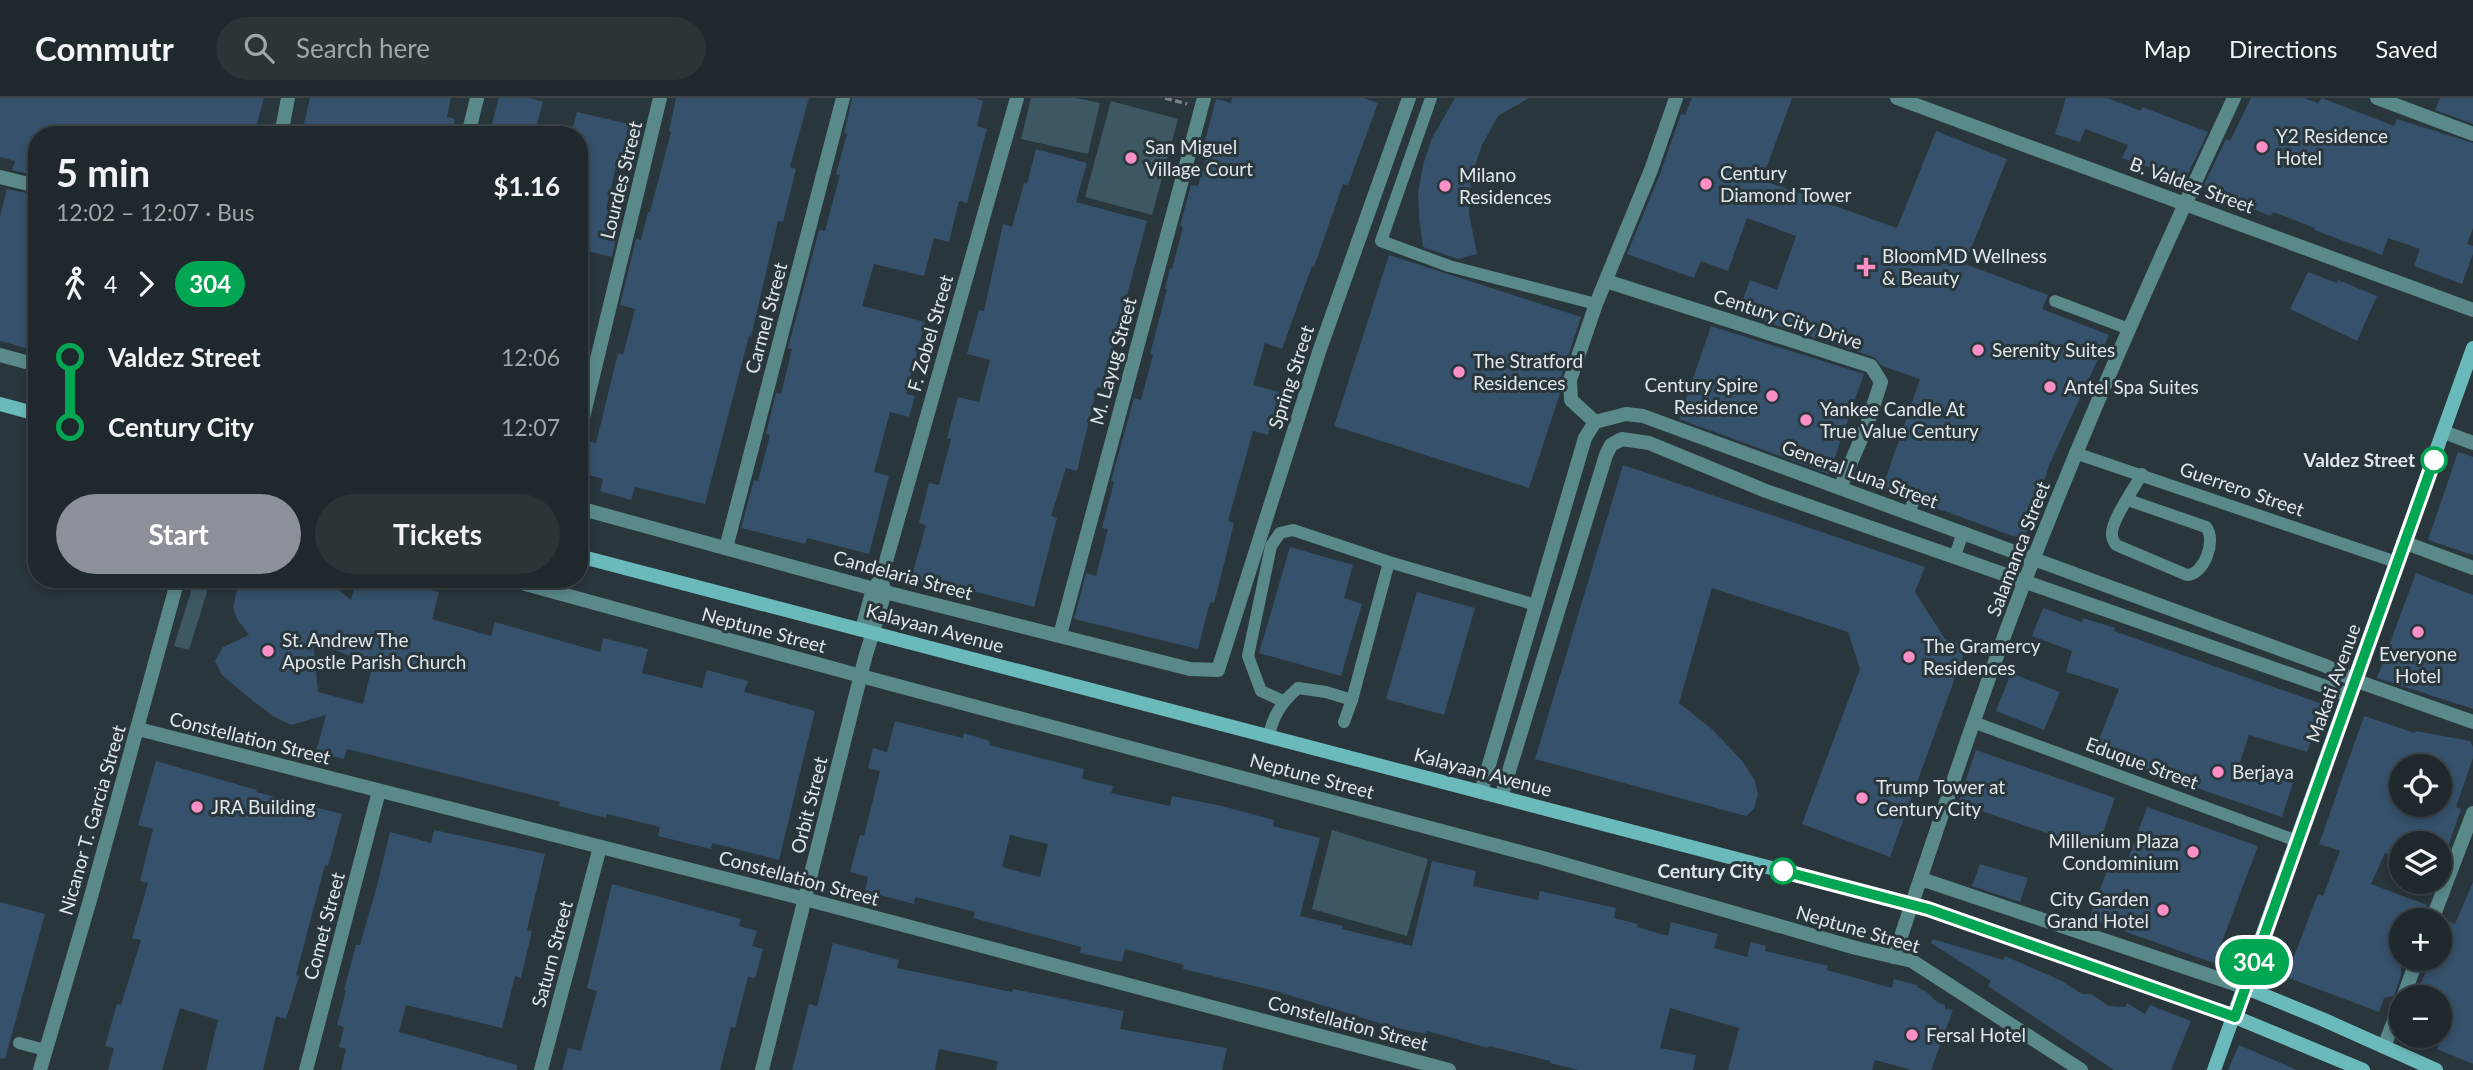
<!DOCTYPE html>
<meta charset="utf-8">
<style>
:root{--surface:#1f282c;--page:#2c3438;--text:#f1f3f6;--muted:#a1a6a9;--line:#3c4448;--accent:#8c9099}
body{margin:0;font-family:Lato,sans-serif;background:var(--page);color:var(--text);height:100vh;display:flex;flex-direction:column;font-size:26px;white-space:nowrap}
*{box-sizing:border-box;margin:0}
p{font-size:23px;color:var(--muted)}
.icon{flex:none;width:38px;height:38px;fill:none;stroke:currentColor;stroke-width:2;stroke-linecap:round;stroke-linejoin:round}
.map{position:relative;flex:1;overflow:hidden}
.panel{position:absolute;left:28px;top:28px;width:560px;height:462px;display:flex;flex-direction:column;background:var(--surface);border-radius:28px;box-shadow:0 4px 10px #0003,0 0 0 2px var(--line)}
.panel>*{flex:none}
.badge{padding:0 14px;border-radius:23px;font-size:24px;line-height:46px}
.buttons{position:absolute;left:2389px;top:656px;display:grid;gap:14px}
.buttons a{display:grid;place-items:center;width:63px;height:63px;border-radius:50%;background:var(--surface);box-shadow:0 4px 10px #0003,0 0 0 2px var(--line);font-size:35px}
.map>.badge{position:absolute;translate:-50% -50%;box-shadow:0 0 0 4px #fff}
.legs{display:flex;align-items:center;gap:10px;height:77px;padding:0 28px;font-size:23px}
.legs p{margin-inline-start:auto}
.head{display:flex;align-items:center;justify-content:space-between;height:119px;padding:0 28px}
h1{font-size:38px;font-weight:700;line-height:52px}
.primary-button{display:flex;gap:14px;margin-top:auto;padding:14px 28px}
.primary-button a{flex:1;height:80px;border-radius:42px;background:var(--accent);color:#fff;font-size:28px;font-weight:700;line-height:80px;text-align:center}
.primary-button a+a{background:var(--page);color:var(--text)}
ul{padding:0 28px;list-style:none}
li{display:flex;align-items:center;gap:24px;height:70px;font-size:26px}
li i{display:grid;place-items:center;width:10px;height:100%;margin:0 9px;background:currentColor}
li i::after{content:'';width:18px;height:18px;margin:-9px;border:5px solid;border-radius:50%;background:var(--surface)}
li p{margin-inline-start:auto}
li:first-child i{background:linear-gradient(#0000 50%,currentColor 0)}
li:last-child i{background:linear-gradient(currentColor 50%,#0000 0)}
header{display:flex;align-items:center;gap:42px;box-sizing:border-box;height:98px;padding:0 35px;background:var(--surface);border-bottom:2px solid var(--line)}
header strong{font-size:33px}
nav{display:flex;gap:38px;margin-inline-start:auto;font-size:24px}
.search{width:490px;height:63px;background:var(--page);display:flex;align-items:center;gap:18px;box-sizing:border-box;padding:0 24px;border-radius:38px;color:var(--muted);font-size:26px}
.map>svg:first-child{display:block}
.green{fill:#3d5862}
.building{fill:#36516b;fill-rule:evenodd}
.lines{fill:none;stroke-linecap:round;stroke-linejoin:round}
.path{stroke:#788387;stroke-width:3.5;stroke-dasharray:7 3.5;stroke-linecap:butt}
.service{stroke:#5a898a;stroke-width:12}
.minor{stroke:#5a898a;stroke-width:14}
.tertiary{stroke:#5a898a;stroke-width:14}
.secondary{stroke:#6bbabb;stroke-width:14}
.line-1-casing{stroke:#fff;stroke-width:16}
.line-1{stroke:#00a651;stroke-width:10}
.poi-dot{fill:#fb8fc6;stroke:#29363b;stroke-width:2.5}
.stop-1-dot{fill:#fff;stroke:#00a651;stroke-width:3.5}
.labels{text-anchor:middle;stroke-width:6;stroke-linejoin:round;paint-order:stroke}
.poi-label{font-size:19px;fill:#dfe7ea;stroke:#29363b;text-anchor:start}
.street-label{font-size:19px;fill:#dfe7ea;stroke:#29363b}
.stop-label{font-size:19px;font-weight:bold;fill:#dfe7ea;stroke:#29363b;text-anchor:end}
</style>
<header>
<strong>Commutr</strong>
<div class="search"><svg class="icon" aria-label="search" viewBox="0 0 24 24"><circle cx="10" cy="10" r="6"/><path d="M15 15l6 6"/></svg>Search here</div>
<nav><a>Map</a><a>Directions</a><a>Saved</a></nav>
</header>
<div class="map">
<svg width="2473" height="972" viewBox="0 0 2473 972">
<rect width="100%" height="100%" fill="#29363b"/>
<g class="green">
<polygon points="1031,0 1076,0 1100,5 1088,56 1021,41"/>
<polygon points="1111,3 1178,21 1152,117 1085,99"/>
<polygon points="195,481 211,481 189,552 174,548"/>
<polygon points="1332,732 1428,761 1407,838 1312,811"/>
</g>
<g class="building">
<polygon points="0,0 264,0 254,37 37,37 37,78 12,72 15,63 0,59"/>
<polygon points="310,0 451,0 447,19 455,21 451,37 301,37"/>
<polygon points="499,0 530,0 543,4 534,37 489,37"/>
<polygon points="676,0 809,0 790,69 796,71 783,124 778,123 751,239 749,238 705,406 635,389 631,402 600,393 603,381 579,374 579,364 585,343 596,345 618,255 623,257 635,211 620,207 636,141 641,142 648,114 650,114 671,34 669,33"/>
<polygon points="852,0 974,0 983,3 977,28 987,31 967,105 959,103 949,144 934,140 924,178 874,166 862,208 925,224 906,296 915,298 909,319 890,314 874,374 889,378 869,456 807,440 805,446 741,430 754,382 758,383 770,337 766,336 776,295 781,296 792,251 788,250 819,132 825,133 840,77 836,76 847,36 844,35"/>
<polygon points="1232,0 1364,0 1378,5 1348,87 1343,86 1314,169 1312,168 1282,251 1265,245 1253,287 1279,294 1268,337 1253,333 1228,423 1234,425 1224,466 1214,505 1210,504 1198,551 1074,521 1086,475 1096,478 1108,431 1102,430 1114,384 1111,383 1134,300 1141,302 1153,257 1150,256 1167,191 1165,191 1170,170 1172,171 1183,129 1180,128 1191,87 1198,88 1210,44 1205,43 1216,1 1231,5"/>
<polygon points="1455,0 1529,0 1498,18 1482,47 1471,80 1469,115 1477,156 1458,161 1423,149 1419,119 1418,95 1423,67 1432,40"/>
<polygon points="1692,0 1792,0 1762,82 1897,130 1936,33 2007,61 1965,166 2048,197 2042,211 2109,237 2050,365 2024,442 1922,405 1921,397 1916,394 1909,395 1906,399 1882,391 1920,281 1882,268 1874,259 1738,215 1750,182 1777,192 1796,138 1747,120 1728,173 1701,163 1694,180 1627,156 1660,76 1681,16 1685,17"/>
<polygon points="2066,0 2107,0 2141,13 2142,9 2208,34 2185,82 2122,60 2128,47 2085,31 2080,44 2055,36"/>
<polygon points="2251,0 2304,0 2318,5 2322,0 2394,28 2397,21 2473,45 2473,130 2467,146 2473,148 2473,156 2462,186 2414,168 2420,151 2388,140 2382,157 2314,132 2315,130 2273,114 2271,118 2206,93 2207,90 2203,89 2226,41 2230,43"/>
<polygon points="2440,0 2473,0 2473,26 2435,12"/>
<polygon points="577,14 629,26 621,65 617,64 606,111 612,112 606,133 617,136 612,159 579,151 579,37 571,37"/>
<polygon points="1036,51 1087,65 1076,104 1147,123 1102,290 1097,289 1077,373 1066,370 1051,418 1057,420 1034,509 973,493 972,497 911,481 926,427 919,425 929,385 939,387 951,341 947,340 958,299 979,304 990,262 967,256 979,212 984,213 1003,126 1012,129 1024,85 1027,86"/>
<polygon points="7,91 37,97 37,253 0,243 0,118"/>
<polygon points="1389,157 1581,219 1561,279 1561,292 1529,390 1334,328"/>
<polygon points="2308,174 2337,185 2338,182 2377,198 2357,243 2290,211"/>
<polygon points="1711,228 1864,276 1829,376 1679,321"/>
<polygon points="2458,354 2473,359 2473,457 2428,442"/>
<polygon points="1623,367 1925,469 1915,494 1945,541 1967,547 1890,759 1802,726 1860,571 1848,534 1712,490 1679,605 1713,632 1743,664 1755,683 1758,697 1754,711 1746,718 1535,661"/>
<polygon points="1290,449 1353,467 1344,500 1362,506 1341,578 1259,555"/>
<polygon points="2416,475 2473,497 2473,611 2377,580"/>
<path d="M357,481H388L439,494L432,521L491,538L495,524L600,554L603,540L648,551L642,575L702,590L707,572L748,583L744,594L815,613L779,762L712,745L711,751L658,738L660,729L607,716L606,720L559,708L560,704L347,651L344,661L316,654L326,617L291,627L273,618L253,603L222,577L215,563L223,549L249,537L237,521L233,509L237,492L277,485L315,482L330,485L351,502ZM313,542L372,568L363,606L318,594Z"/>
<polygon points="1417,494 1475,510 1444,617 1386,601"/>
<polygon points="2043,510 2082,524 2083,520 2115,530 2114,533 2325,607 2307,654 2249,637 2239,667 2293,685 2282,719 2173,682 2095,651 2119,591 2066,574 2072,553 2032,538"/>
<polygon points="2011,575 2060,594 2044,632 1996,613"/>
<path d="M2364,618L2415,635L2416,633L2470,643L2473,649V660L2456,709L2461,711L2449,746H2444L2442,750H2440V746H2401V760L2385,755L2371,786L2427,807L2421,822H2401V877L2394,898L2384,900L2379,914L2286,879L2318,796L2323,798L2340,753L2319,746ZM2401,668H2440V707H2401Z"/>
<path d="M895,623L963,640L964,635L990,643L989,647L1084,671L1082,681L1113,688L1111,695L1170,708L1172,698L1222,708L1274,722L1273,728L1320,740L1300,818L1343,828L1342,831L1412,848L1432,763L1476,773L1473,788L1538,802L1540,793L1616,810L1614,820L1638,826L1637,829L1668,838L1671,824L1718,836L1714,850L1747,859L1751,844L1766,848L1765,853L1828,868L1827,872L1892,890L1894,881L1917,887V889L1928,895L1937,904L1945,907V911L1953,912L1931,972H1912L1875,962L1872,972H1728L1739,930L1670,910L1660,950L1696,957L1693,972H1578L1550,965V963L1489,948L1488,950L1427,933L1426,936L1392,929L1279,894L1183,871L1184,867L1125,851L1122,864L1080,855L1081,849L973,820L975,814L915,799L914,806L865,793L868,779L850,774L860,737L864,738L880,673L868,670L873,650L887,654ZM1010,737L1048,746L1040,779L1002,769Z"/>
<polygon points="1976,652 2115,700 2097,752 1958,705"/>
<polygon points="156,663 257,692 256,694 342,716 328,768 325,767 296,877 299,878 286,921 276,918 263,972 206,972 218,922 180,910 162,972 108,972 114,950 105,948 117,906 121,907 141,842 132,840 148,785 140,783 153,731 138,727"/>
<polygon points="2147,709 2258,748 2214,865 2089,821 2112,759 2127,764"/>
<polygon points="434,732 545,756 527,832 532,833 521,880 515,878 502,930 406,907 399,934 517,967 517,972 341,972 346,951 339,949 344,929 337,927 346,892 344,892 356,847 360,847 377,788 390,734 431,745"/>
<polygon points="1980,766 2028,780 2020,804 1972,788"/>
<polygon points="2473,784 2473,966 2437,951 2442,938 2440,937 2440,900 2415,900 2431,861 2440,861 2440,828 2443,821 2455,826"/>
<polygon points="612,786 741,821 739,828 757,833 752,848 763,851 755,880 748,879 735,930 731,929 720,972 562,972 568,950 581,953 597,893 587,890"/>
<polygon points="0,804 45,816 5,961 0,960"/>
<polygon points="1933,841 2003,862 2005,858 2062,883 2082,896 2091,896 2109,908 2125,909 2127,905 2145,916 2150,907 2191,923 2171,972 2114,972 1988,888 1991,883 1931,845"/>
<polygon points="833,845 899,862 897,870 1012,894 1013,891 1124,913 1120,931 1227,950 1222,972 996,972 998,963 939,951 935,972 792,972 809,906 817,908"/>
<polygon points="2239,947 2297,972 2228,972"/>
</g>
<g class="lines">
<polyline class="path" points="1165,0 1187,6"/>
<g class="service">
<polyline points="1431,0 1381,143 1449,168 1596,206"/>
<polyline points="2055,203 2129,231"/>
<polyline points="2075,355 2396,464"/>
<path d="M2128,402L2206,429C2217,442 2204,477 2187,477L2116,447C2114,444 2112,441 2112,437C2110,424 2135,389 2142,376"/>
<polyline points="1909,415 1914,402"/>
<polyline points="1955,458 1963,434"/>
<polyline points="1352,602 1389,464"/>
<polyline points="1283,603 1261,593 1248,558 1271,448 1280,435 1293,432 1389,464 1536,507"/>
<polyline points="1973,624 2297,743"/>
<path d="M1269,637C1274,616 1282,604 1298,590L1326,594L1352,602L1344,624"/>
<polyline points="19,945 45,952"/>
</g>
<g class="minor">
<polyline points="1897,0 2473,212"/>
<polyline points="2377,0 2473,36"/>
<polyline points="468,37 477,0"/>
<polyline points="0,79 37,88"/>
<polyline points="1606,183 1871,268 1881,284 1867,327 1840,390"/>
<polyline points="0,257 37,267"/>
<polyline points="1595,324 1571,302 1570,282 1596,206 1651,72 1676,0"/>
<polyline points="2444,334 2473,345"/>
<polyline points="579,336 660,0"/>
<polyline points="579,410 885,494 1190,571 1218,572 1319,254 1409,0"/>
<polyline points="2403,444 2473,470"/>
<polyline points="726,450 843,0"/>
<polyline points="507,481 861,578 1543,760 1856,850 1912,863 2081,972"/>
<polyline points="862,531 873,491 881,481 1017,0"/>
<polyline points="1060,537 1204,0"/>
<polyline points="138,631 805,801 1449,972"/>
<polyline points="1481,694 1585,340 1595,324 1626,316 1643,318 2326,568 2354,582"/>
<polyline points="1501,699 1606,357 1611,347 1622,341 1649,345 1766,393 2349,597"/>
<polyline points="1921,781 2244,889"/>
<polyline points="2432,822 2473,715"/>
<path d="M1894,859C1937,732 1978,605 2026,480C2089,317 2160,158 2234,0"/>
<polyline points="2403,900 2417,861"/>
<polyline points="2384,949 2401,904"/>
<polyline points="306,972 379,693"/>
<polyline points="541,972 600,749"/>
<polyline points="762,972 865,560 885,494 882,485"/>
</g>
<g class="tertiary">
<polyline points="281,37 288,0"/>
<polyline points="2354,582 2473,624"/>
<polyline points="40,972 90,802 178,481"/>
</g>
<g class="secondary">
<polyline points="0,306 37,316"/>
<polyline points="579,458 1928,811 2235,919 2363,972"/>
<polyline points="2244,889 2322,921 2436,972"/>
<polyline points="2214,972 2473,250"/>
</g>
</g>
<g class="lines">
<g class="line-1-casing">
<polyline id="line-1" points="1783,773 1928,811 2235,919 2434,362"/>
</g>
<use href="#line-1" class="line-1"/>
</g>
<g class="poi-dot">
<circle cx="2262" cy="49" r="7"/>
<circle cx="1131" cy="60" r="7"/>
<circle cx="1706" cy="86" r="7"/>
<circle cx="1445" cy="88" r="7"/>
<path d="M1862.5 158.5h7v7h7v7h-7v7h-7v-7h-7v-7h7z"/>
<circle cx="1978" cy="252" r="7"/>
<circle cx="1459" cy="274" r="7"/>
<circle cx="2050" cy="289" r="7"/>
<circle cx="1772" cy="298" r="7"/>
<circle cx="1806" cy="322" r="7"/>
<circle cx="2418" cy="534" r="7"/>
<circle cx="268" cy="553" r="7"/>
<circle cx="1909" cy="559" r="7"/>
<circle cx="2218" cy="674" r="7"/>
<circle cx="1862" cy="700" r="7"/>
<circle cx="197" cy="709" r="7"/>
<circle cx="2193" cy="754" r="7"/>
<circle cx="2163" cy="812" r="7"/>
<circle cx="1912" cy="937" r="7"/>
</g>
<g class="stop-1-dot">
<circle cx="2434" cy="362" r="12"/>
<circle cx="1783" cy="773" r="12"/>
</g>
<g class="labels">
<g class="poi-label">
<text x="2276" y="45">Y2 Residence<tspan x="2276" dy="22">Hotel</tspan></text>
<text x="1145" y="56">San Miguel<tspan x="1145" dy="22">Village Court</tspan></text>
<text x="1720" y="82">Century<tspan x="1720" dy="22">Diamond Tower</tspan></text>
<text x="1459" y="84">Milano<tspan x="1459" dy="22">Residences</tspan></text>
<text x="1882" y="165">BloomMD Wellness<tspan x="1882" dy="22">&amp; Beauty</tspan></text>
<text x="1992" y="259">Serenity Suites</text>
<text x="1473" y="270">The Stratford<tspan x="1473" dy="22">Residences</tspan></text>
<text x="1758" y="294" text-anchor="end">Century Spire<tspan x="1758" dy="22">Residence</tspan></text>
<text x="2064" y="296">Antel Spa Suites</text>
<text x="1820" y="318">Yankee Candle At<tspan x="1820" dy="22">True Value Century</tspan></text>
<text x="282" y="549">St. Andrew The<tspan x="282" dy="22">Apostle Parish Church</tspan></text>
<text x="1923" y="555">The Gramercy<tspan x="1923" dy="22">Residences</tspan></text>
<text x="2418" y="563" text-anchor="middle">Everyone<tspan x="2418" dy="22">Hotel</tspan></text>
<text x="2232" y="681">Berjaya</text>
<text x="1876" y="696">Trump Tower at<tspan x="1876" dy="22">Century City</tspan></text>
<text x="211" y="716">JRA Building</text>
<text x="2179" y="750" text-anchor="end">Millenium Plaza<tspan x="2179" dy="22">Condominium</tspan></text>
<text x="2149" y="808" text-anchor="end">City Garden<tspan x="2149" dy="22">Grand Hotel</tspan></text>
<text x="1926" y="944">Fersal Hotel</text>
</g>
<g class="street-label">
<text transform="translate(621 82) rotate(-76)" y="7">Lourdes Street</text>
<text transform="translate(2192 87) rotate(20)" y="7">B. Valdez Street</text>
<text transform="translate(766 220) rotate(-75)" y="7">Carmel Street</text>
<text transform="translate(1788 221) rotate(18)" y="7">Century City Drive</text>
<text transform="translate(930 235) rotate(-74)" y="7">F. Zobel Street</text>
<text transform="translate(1113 263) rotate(-75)" y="7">M. Layug Street</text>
<text transform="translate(1291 279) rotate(-72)" y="7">Spring Street</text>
<text transform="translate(1860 376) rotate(20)" y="7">General Luna Street</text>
<text transform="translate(2242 391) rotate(19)" y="7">Guerrero Street</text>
<text transform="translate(2018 451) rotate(-69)" y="7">Salamanca Street</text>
<text transform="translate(903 477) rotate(15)" y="7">Candelaria Street</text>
<text transform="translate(935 530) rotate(15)" y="7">Kalayaan Avenue</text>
<text transform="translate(764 532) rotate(15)" y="7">Neptune Street</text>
<text transform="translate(2333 585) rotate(-70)" y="7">Makati Avenue</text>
<text transform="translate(250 640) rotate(14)" y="7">Constellation Street</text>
<text transform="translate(2142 665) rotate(20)" y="7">Eduque Street</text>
<text transform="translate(1483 674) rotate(15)" y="7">Kalayaan Avenue</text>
<text transform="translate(1312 678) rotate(15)" y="7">Neptune Street</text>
<text transform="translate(809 707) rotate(-76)" y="7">Orbit Street</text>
<text transform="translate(92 722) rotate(-74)" y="7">Nicanor T. Garcia Street</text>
<text transform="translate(799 780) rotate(15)" y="7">Constellation Street</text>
<text transform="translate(324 828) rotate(-75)" y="7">Comet Street</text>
<text transform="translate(1858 831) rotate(16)" y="7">Neptune Street</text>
<text transform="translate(552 856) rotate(-75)" y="7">Saturn Street</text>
<text transform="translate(1348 925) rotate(15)" y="7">Constellation Street</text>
</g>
<g class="stop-label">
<text x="2415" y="369">Valdez Street</text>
<text x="1764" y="780">Century City</text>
</g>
</g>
</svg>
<div class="buttons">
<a><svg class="icon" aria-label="locate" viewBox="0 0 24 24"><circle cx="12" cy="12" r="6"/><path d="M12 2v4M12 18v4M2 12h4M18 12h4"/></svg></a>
<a><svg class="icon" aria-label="layers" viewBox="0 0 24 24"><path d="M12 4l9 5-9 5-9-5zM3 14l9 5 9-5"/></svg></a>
<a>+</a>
<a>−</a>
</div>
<b class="badge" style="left:2254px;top:864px;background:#00a651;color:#fff">304</b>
<section class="panel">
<div class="head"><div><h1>5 min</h1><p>12:02 – 12:07 · Bus</p></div><b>$1.16</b></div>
<div class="legs"><svg class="icon" aria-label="walk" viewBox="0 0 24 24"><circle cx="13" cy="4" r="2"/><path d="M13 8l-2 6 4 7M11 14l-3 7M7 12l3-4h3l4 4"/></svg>4<svg class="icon" aria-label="forward" viewBox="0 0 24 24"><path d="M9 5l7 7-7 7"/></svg><b class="badge" style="background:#00a651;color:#fff">304</b></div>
<ul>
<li><i style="color:#00a651"></i><b>Valdez Street</b><p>12:06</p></li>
<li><i style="color:#00a651"></i><b>Century City</b><p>12:07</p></li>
</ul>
<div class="primary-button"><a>Start</a><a>Tickets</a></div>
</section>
</div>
